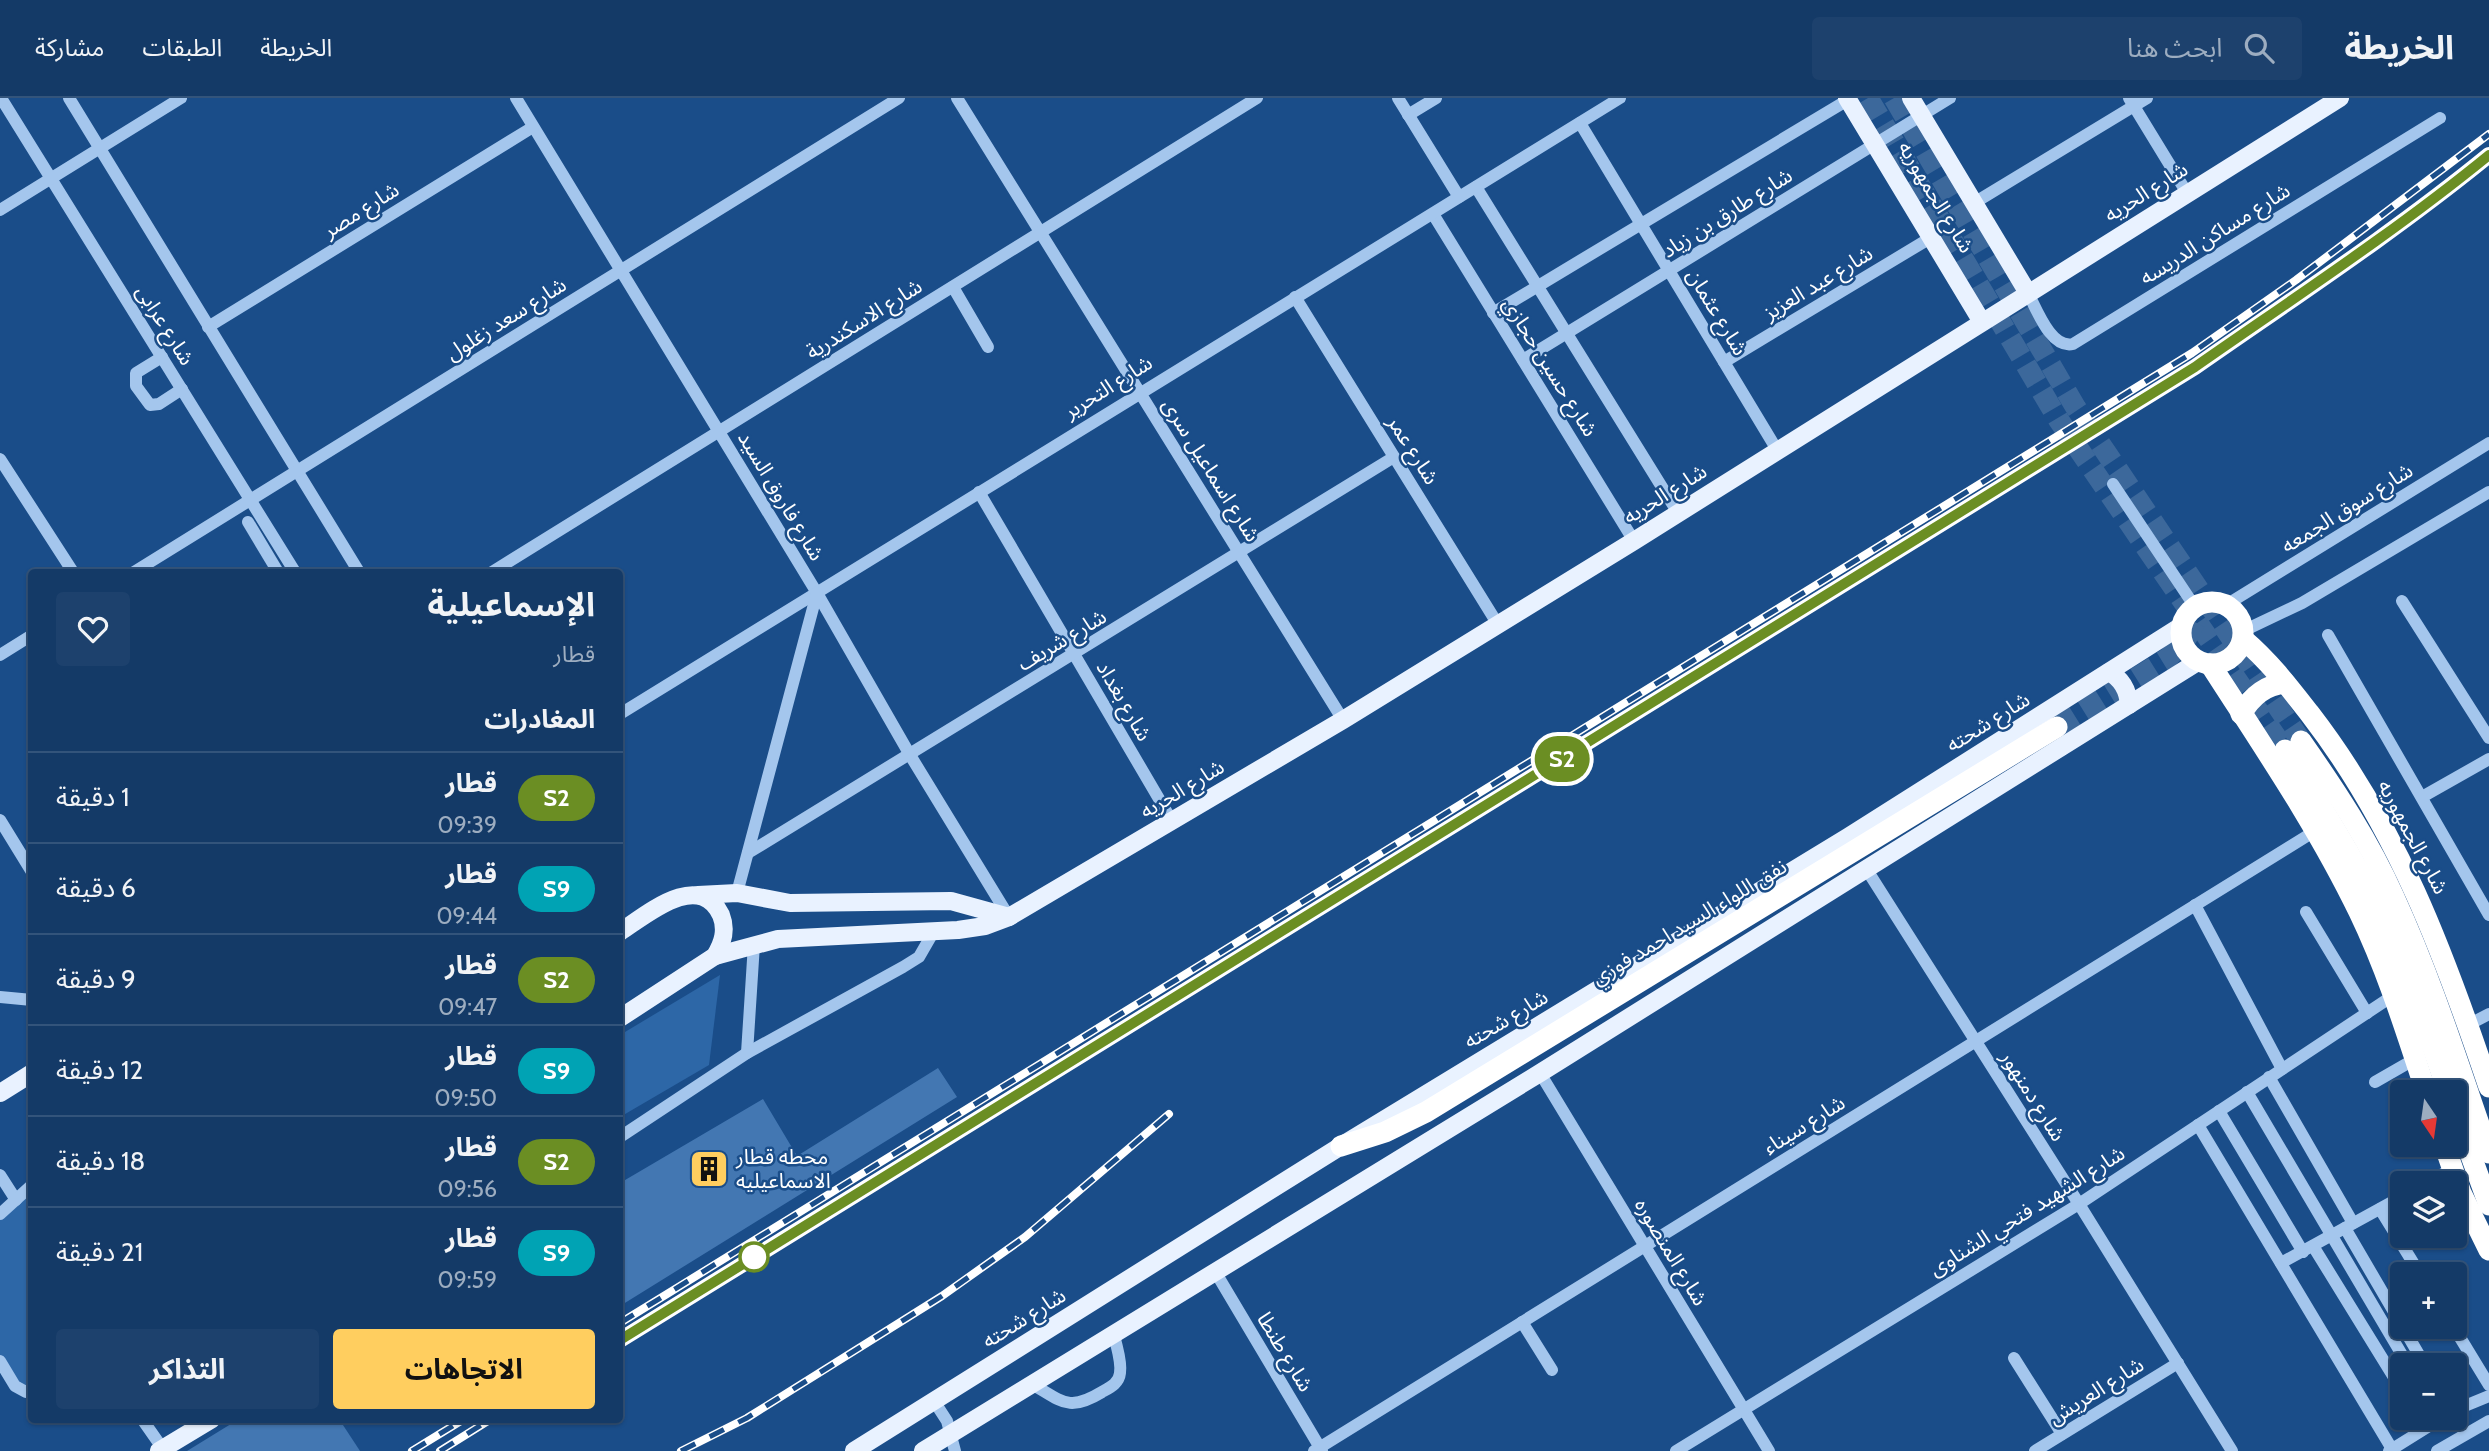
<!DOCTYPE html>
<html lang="ar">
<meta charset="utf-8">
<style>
:root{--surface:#143a67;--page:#1d416d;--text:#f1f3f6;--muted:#9dadc0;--line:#33547b;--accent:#ffce5f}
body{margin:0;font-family:Cabin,"Noto Sans Arabic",sans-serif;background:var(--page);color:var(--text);direction:rtl;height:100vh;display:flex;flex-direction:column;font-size:26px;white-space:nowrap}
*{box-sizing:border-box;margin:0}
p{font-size:23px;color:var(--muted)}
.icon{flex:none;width:38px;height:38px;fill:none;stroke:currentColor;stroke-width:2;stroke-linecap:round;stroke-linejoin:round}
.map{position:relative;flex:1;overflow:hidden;direction:ltr}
.drawer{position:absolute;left:28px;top:471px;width:595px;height:854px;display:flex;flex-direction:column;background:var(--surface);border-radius:7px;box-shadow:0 2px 5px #0004,0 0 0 2px var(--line);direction:rtl}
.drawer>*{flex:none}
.badge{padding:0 14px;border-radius:23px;font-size:24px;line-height:46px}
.needle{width:46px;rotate:167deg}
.controls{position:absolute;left:2390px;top:982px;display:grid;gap:14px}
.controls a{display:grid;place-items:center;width:77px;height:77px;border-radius:7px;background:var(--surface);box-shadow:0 2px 5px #0004,0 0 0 2px var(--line);font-size:35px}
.map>.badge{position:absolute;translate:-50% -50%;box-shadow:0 0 0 4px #fff}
h2{padding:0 28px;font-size:26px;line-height:63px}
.round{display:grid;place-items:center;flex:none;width:74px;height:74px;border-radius:7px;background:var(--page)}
.summary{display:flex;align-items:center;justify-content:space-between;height:119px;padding:0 28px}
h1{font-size:33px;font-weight:700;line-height:52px}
.cta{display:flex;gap:14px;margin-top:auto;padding:14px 28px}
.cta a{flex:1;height:80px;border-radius:7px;background:var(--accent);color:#111;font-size:28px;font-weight:700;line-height:80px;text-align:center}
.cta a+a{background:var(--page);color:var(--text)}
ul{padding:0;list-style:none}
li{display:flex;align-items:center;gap:21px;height:91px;padding:0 28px;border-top:2px solid var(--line)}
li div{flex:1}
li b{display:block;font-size:26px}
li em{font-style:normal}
li .badge{min-width:77px;font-weight:700;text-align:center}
header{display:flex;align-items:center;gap:42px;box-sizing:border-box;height:98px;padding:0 35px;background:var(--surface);border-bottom:2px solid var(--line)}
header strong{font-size:33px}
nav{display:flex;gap:38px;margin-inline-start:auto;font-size:24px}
.search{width:490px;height:63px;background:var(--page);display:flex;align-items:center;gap:18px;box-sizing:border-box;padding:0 24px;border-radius:7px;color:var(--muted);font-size:26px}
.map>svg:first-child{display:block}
.green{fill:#2d67a7}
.building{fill:#4377b2}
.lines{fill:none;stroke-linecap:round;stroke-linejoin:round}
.highway-tunnel{stroke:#3c689b;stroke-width:21;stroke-dasharray:21 10;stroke-linecap:butt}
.minor{stroke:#a4c6ed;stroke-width:12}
.major{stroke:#e9f2ff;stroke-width:18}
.highway{stroke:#fff;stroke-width:21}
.rail-casing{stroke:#fff;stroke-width:8}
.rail{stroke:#1a4d89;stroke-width:5;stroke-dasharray:16;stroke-linecap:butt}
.line-casing{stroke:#fff;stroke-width:16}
.line{stroke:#6b8e23;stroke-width:10}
.stop-dot{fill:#fff;stroke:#6b8e23;stroke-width:3.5}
.labels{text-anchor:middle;stroke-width:5;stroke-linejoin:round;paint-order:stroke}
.street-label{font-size:21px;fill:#fff;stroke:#1a4d89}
.poi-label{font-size:21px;fill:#fff;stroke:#1a4d89;text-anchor:start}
</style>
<header>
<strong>الخريطة</strong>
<div class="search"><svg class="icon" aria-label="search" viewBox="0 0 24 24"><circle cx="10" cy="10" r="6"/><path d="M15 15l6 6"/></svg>ابحث هنا</div>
<nav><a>الخريطة</a><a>الطبقات</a><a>مشاركة</a></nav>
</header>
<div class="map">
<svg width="2489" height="1353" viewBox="0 0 2489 1353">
<rect width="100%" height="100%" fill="#1a4d89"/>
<g class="green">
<polygon points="720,877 709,967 620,1019 620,937"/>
<polygon points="31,1087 32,1291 26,1294 0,1263 0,1116"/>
</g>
<g class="building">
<polygon points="938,970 957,999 620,1208 620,1085 763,1001 797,1058"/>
<polygon points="239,1321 339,1321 360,1353 187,1353"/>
</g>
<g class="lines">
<g class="highway-tunnel">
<polyline points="1868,0 2058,321 2285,652"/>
<polyline points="1894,0 2076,310 2301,643"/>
<polyline points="2057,629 2168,560 2187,539 2196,522"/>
</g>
<g class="minor">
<polyline points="1,0 295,474"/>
<polyline points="69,0 359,474"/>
<polyline points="516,0 817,495 910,657 1009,819"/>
<polyline points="957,0 1343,622"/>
<polyline points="1398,0 1459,99"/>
<polyline points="2129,0 2187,95"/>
<polyline points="1408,17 1436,0"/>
<polyline points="1580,25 1777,352"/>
<polyline points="1476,89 1678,415"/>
<polyline points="1974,105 2147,0"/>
<polyline points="0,112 181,0"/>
<polyline points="1433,116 1634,443"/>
<polyline points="953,189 988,249"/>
<path d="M2028,195C2037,212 2051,251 2073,246L2440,20"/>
<polyline points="1295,199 1497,525"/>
<polyline points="1493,215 1851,0"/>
<polyline points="208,229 533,29"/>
<polyline points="162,259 136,275 136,288 150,307 159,306 182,291"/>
<polyline points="1523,262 1950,0"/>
<polyline points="1724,264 1932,139"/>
<polyline points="0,361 73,474"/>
<polyline points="2113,386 2195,509"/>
<polyline points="979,394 1172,723"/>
<polyline points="248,424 278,474"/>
<polyline points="134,474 899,0"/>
<polyline points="492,474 1257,0"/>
<polyline points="2402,503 2489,640"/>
<polyline points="2226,507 2489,345"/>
<polyline points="2243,533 2302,505 2489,394"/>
<polyline points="2328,537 2489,817"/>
<polyline points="0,557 32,537"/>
<polyline points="620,616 1620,0"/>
<polyline points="2422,699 2489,661"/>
<polyline points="0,722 32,774"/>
<polyline points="748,755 1394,359"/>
<polyline points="1867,772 2079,1106 2232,1353"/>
<polyline points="737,795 817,495"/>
<polyline points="2195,807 2282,971"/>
<polyline points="2306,814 2367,915"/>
<polyline points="0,899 32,902"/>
<polyline points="2468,927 2489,916"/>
<polyline points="747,955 754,846"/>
<polyline points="1540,975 1769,1353"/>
<polyline points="2269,979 2353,1125"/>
<polyline points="2375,984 2415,961"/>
<polyline points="2247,994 2408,1267"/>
<polyline points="2219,1013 2303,1154"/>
<polyline points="2198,1027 2392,1351"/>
<polyline points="620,1039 747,955 903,869 919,859 934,833"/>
<polyline points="0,1077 16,1102"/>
<polyline points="2426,1085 2452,1071"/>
<polyline points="2380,1111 2420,1176"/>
<polyline points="0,1116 32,1087"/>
<polyline points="2345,1130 2425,1267"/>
<polyline points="2313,1148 2403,1294"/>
<polyline points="2281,1165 2403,1098"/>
<polyline points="1216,1175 1322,1353"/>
<polyline points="1522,1224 1552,1272"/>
<polyline points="2453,1228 2489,1287"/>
<polyline points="2014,1260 2062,1336"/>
<polyline points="0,1263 15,1288 26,1294 32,1291"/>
<path d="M1032,1286C1063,1304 1069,1314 1102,1294C1111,1289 1119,1285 1120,1275C1122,1263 1116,1248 1114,1236"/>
<polyline points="934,1303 947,1323 955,1353"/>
<polyline points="2455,1312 2489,1298"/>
<polyline points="142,1321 163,1351"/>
<polyline points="1314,1353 2315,733"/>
<polyline points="1676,1353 2079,1106 2394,897"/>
<polyline points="2035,1353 2178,1265"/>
<polyline points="2389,1353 2442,1320"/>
<polyline points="2437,1353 2489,1323"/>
</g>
<g class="major">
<polyline points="1847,0 1982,224"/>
<polyline points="1911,0 2028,195"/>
<path d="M2109,574C2122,581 2128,592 2129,607"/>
<polyline points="698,797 737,795 790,805 951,803 1009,819"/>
<path d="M620,834C646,817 699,771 721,817C727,832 723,845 715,858L620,920"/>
<polyline points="715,858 778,841 958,832 985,828 1009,819 1343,622 1634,443 2340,0"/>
<polyline points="0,995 32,975"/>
<polyline points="159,1353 212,1321"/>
<polyline points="854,1353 1341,1048 1848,739 2181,528"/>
<polyline points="923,1353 1540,975 2199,563"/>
</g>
<g class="highway">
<circle cx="2212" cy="535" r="31"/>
<path d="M2243,541C2269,563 2289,589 2310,616C2397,729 2444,855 2489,989"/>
<path d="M2210,566C2262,647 2317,727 2359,814C2387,872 2406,933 2426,994"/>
<path d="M2241,616C2252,598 2265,587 2285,585"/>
<path d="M2301,643C2336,693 2369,743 2394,799C2432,882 2459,969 2489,1055"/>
<path d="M2285,652C2317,702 2349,751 2375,804C2405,865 2426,930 2448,994"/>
<polyline points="2455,1014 2489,1107"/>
<polyline points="2444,1046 2461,1095 2489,1152"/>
<polyline points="1341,1048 1385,1034 1426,1014 2057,629"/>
</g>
<g class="rail-casing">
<g id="rail">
<polyline points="620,1225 2192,255 2296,182 2489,36"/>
<path d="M620,1242L2195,269C2294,200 2396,133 2489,56"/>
<polyline points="412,1353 464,1321"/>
<polyline points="440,1353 491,1321"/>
<polyline points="681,1353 747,1320 942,1198 1025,1139 1169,1016"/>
</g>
</g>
<use href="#rail" class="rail"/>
</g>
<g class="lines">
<g class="line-casing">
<path id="line" d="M620,1242L2195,269C2294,200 2396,133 2489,57"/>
</g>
<use href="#line" class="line"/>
</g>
<defs>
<g id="building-square" transform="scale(2.0125)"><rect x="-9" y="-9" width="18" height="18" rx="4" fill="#ffce5f" stroke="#1a4d89"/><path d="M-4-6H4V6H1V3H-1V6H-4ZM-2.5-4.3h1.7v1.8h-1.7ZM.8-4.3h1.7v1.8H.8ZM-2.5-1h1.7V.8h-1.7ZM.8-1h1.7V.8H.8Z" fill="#111"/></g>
</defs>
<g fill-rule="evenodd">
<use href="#building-square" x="709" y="1071"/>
</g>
<circle class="stop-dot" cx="754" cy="1159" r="14"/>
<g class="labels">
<g class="street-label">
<text transform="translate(2146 94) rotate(-32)" y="7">شارع الحريه</text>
<text transform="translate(1936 99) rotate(59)" y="7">شارع الجمهوريه</text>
<text transform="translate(361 112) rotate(-32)" y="7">شارع مصر</text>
<text transform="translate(1727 115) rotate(-32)" y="7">شارع طارق بن زياد</text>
<text transform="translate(2215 136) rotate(-32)" y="7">شارع مساكن الدريسه</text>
<text transform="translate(1818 185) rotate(-31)" y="7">شارع عبد العزيز</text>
<text transform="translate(1717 214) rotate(59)" y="7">شارع عثمان</text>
<text transform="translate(506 221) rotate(-32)" y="7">شارع سعد زغلول</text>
<text transform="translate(864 221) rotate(-32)" y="7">شارع الاسكندرية</text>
<text transform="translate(165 227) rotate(58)" y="7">شارع عرابى</text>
<text transform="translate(1550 269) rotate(58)" y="7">شارع حسين حجازي</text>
<text transform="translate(1108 289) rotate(-32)" y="7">شارع التحرير</text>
<text transform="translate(1413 352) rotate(58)" y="7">شارع عمر</text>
<text transform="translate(1211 372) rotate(58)" y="7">شارع اسماعيل سرى</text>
<text transform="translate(1665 396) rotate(-32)" y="7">شارع الحريه</text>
<text transform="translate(781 398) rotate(59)" y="7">شارع فاروق السيد</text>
<text transform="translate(2347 410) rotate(-32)" y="7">شارع سوق الجمعه</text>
<text transform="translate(1062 542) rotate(-31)" y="7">شارع شريف</text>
<text transform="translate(1124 603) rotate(60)" y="7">شارع بغداد</text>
<text transform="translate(1988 624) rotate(-32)" y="7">شارع شحته</text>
<text transform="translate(1182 691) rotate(-31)" y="7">شارع الحريه</text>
<text transform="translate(2413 739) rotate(62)" y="7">شارع الجمهوريه</text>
<text transform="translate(1689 824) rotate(-31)" y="7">نفق اللواء السيد احمد فوزي</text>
<text transform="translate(1506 921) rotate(-31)" y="7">شارع شحته</text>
<text transform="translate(2033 998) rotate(58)" y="7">شارع دمنهور</text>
<text transform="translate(1804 1027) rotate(-32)" y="7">شارع سيناء</text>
<text transform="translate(2027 1113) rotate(-32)" y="7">شارع الشهيد فتحي الشناوى</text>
<text transform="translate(1671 1154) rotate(59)" y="7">شارع المنصوره</text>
<text transform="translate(1024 1220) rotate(-32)" y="7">شارع شحته</text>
<text transform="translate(1285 1254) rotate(59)" y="7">شارع طنطا</text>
<text transform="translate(2096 1293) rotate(-32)" y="7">شارع العريش</text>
</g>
<g class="poi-label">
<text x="736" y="1066">محطه قطار<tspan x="736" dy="24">الاسماعيليه</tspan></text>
</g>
</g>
</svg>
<div class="controls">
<a><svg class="needle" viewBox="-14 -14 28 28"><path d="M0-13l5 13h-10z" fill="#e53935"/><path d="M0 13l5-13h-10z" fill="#9dadc0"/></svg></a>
<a><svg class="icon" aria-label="layers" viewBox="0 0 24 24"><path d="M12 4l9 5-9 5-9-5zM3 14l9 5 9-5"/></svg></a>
<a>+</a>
<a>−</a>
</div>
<b class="badge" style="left:1562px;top:661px;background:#6b8e23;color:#fff">S2</b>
<section class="drawer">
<div class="summary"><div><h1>الإسماعيلية</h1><p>قطار</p></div><a class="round"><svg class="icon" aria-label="heart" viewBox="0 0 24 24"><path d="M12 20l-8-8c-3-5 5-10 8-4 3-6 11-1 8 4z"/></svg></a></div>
<h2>المغادرات</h2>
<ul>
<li><span class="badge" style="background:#6b8e23;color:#fff">S2</span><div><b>قطار</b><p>09:39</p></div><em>1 دقيقة</em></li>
<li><span class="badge" style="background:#00a3b4;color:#fff">S9</span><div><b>قطار</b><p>09:44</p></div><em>6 دقيقة</em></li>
<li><span class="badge" style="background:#6b8e23;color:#fff">S2</span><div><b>قطار</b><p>09:47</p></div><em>9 دقيقة</em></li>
<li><span class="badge" style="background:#00a3b4;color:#fff">S9</span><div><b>قطار</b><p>09:50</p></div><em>12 دقيقة</em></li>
<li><span class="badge" style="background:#6b8e23;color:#fff">S2</span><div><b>قطار</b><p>09:56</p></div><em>18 دقيقة</em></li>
<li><span class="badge" style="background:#00a3b4;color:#fff">S9</span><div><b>قطار</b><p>09:59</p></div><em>21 دقيقة</em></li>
</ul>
<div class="cta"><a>الاتجاهات</a><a>التذاكر</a></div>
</section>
</div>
